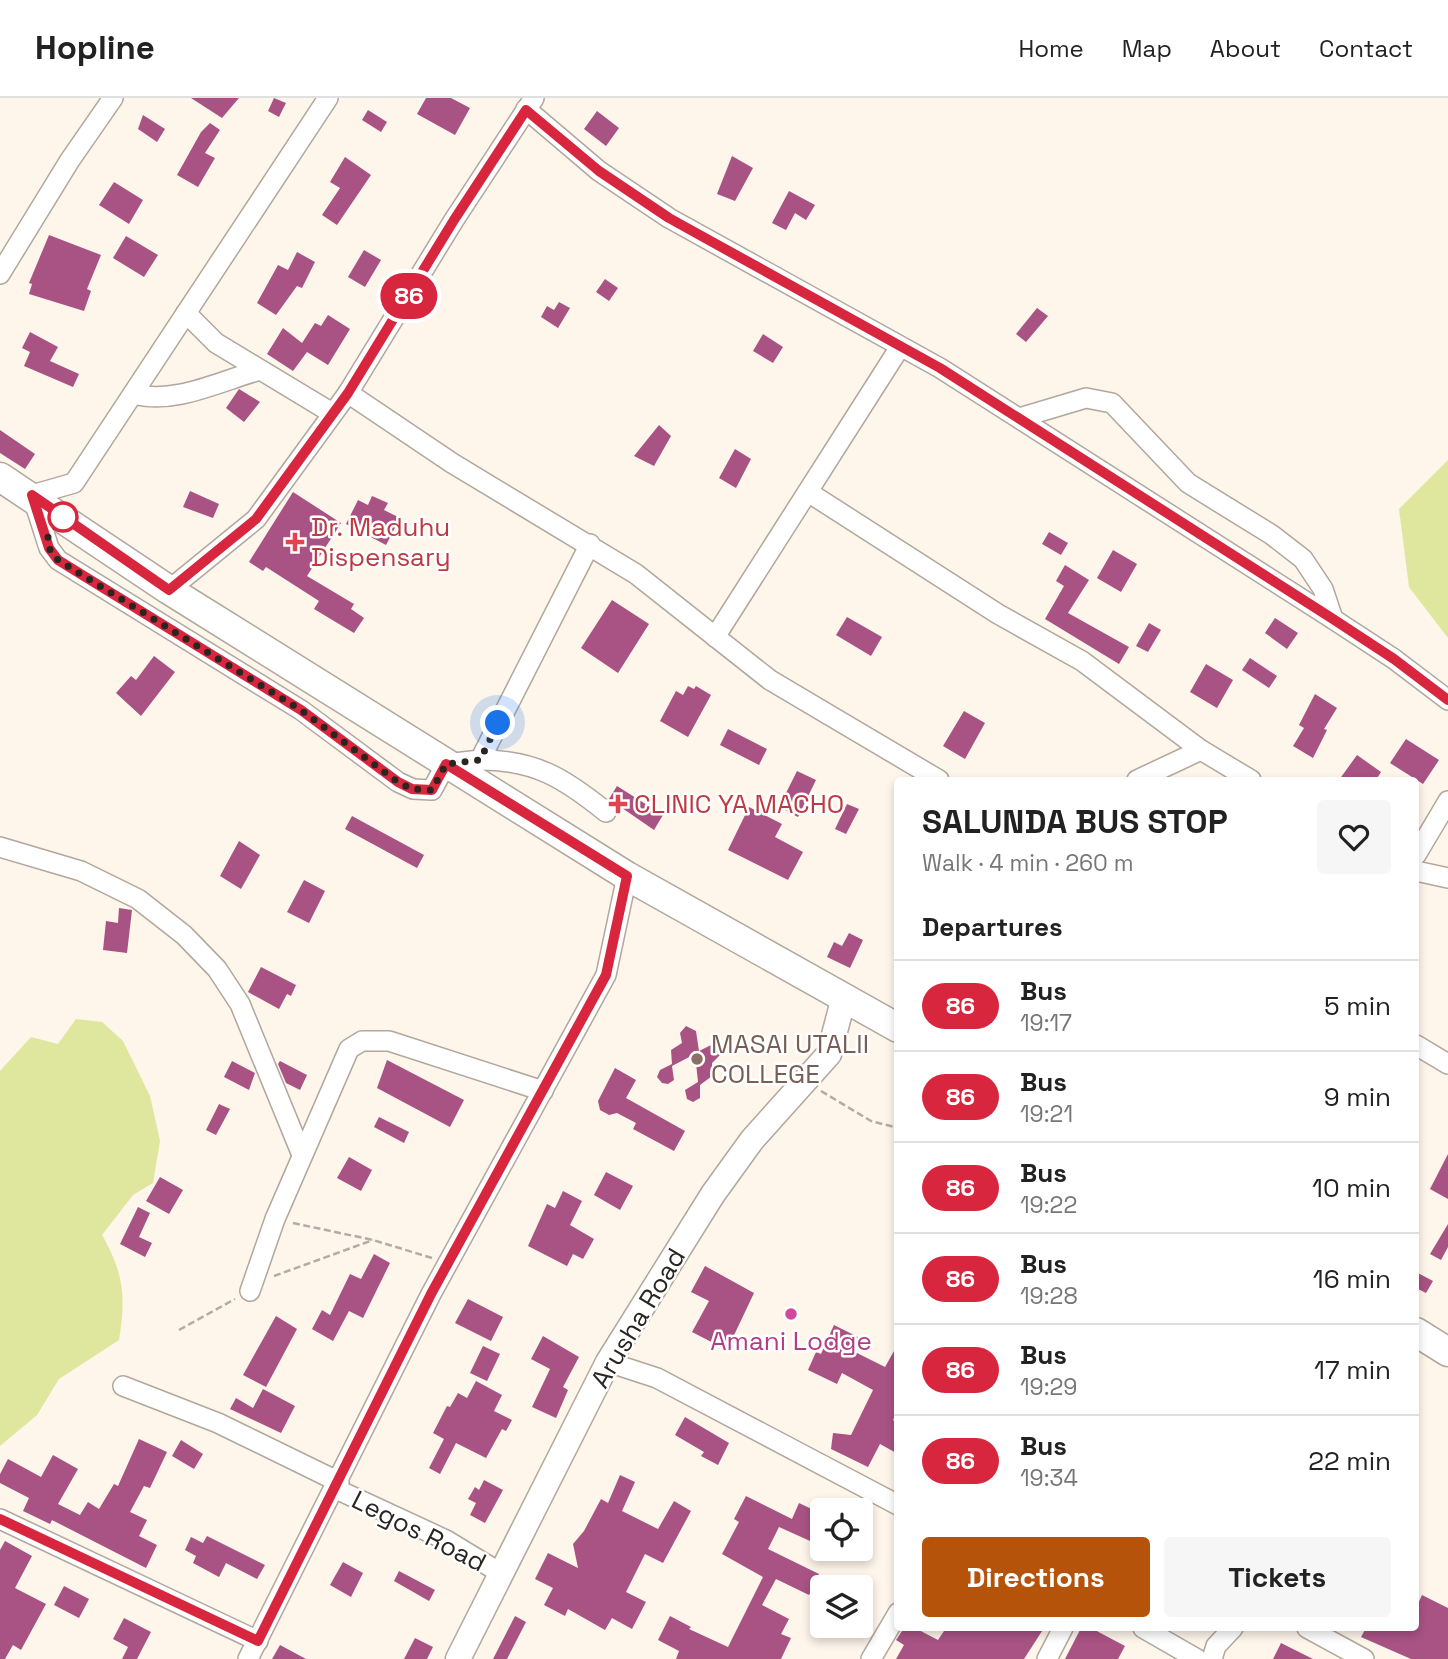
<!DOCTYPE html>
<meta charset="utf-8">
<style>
:root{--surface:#fff;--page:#f6f6f6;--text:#222;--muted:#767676;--line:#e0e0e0;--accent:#b45309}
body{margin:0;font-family:"Space Grotesk",sans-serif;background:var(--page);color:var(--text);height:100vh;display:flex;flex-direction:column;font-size:26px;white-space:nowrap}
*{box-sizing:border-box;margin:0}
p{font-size:23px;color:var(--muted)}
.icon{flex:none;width:38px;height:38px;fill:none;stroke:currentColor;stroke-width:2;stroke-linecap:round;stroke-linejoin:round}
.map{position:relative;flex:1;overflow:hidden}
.drawer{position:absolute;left:894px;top:679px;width:525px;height:854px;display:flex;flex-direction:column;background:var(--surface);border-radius:7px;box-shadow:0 4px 10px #0003}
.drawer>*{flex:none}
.badge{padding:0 14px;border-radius:23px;font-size:24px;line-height:46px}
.tools{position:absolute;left:810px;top:1400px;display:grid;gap:14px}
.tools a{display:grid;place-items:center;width:63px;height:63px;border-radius:7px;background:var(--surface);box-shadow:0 4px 10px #0003;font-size:35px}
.you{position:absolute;width:35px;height:35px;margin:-18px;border:5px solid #fff;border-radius:50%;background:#1a73e8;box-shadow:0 0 0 10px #1a73e833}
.map>.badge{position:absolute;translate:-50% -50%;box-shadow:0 0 0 4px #fff}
h2{padding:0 28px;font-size:26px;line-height:63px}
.round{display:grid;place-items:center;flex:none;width:74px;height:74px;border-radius:7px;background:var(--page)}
.head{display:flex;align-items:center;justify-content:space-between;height:119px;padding:0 28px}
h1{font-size:33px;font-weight:700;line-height:52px}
.primary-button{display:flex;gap:14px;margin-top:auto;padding:14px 28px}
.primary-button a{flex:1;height:80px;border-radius:7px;background:var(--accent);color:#fff;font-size:28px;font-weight:700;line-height:80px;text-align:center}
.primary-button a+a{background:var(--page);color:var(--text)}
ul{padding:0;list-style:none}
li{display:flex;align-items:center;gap:21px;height:91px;padding:0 28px;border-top:2px solid var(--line)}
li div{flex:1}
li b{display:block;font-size:26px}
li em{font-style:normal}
li .badge{min-width:77px;font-weight:700;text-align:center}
header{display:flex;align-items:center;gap:42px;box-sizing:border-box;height:98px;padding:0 35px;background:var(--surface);border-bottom:2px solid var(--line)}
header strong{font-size:33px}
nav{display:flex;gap:38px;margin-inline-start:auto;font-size:24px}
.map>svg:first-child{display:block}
.green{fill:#dfe79e}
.building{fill:#a85384}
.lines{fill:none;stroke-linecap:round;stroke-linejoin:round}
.minor-casing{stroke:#b2a79c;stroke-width:22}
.major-casing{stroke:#b2a79c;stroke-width:27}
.highway-casing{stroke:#b2a79c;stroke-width:31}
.path{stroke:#b4aca4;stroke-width:2.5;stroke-dasharray:7 3.5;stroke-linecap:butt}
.minor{stroke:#fff;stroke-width:19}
.major{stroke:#fff;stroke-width:24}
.highway{stroke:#fff;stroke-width:28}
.line-casing{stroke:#fff;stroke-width:16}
.line{stroke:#d7263d;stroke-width:10}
.walk{stroke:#292520;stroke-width:7;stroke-dasharray:0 12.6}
.stop-dot{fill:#fff;stroke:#d7263d;stroke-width:3.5}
.health-dot{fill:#e0444e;stroke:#fff;stroke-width:2.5}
.education-dot{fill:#8d6e63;stroke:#fff;stroke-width:2.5}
.hotel-dot{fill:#d1479c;stroke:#fff;stroke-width:2.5}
.labels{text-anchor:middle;stroke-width:5;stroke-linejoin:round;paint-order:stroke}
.health-label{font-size:26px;fill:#be3a42;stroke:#fff;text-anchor:start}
.education-label{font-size:26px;fill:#785e54;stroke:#fff;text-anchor:start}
.street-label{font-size:26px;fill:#292520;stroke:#fff}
.hotel-label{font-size:26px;fill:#b23c85;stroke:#fff}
</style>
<header>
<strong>Hopline</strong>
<nav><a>Home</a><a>Map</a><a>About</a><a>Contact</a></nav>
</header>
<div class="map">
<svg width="1448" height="1561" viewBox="0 0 1448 1561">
<rect width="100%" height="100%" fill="#fef5eb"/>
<g class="green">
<polygon points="1448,362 1448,540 1409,489 1399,411"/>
<path d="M76,921L102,924L123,943L150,998L160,1043L153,1085L133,1097L102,1137C124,1176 126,1198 119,1242L59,1281L37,1317L0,1348V973L31,939L58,946Z"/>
</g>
<g class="building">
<polygon points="191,0 239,0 222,20"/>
<polygon points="274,0 286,5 279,19 268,13"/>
<polygon points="426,0 451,0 470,10 455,37 417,16"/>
<polygon points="368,12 387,24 381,34 362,22"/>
<polygon points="597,13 619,30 606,48 584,31"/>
<polygon points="143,17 165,31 157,44 138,31"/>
<polygon points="210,25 220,32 205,55 215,60 198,89 177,77 201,34"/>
<polygon points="732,58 753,70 735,103 717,96"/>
<polygon points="345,59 371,77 337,127 322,117 340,90 330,84"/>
<polygon points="114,84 143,102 129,126 99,107"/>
<polygon points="789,93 815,107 806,122 795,115 786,132 772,125"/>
<polygon points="49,137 101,157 87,191 91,193 84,213 29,196 32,186 29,185"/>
<polygon points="126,138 158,157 144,179 113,160"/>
<polygon points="364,152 381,162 365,189 348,179"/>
<polygon points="297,154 315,164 302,190 297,188 276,217 257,205 278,167 288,172"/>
<polygon points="605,181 618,190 609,203 596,194"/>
<polygon points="559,204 570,210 558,230 541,219 547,208 554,212"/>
<polygon points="1037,210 1048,218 1026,244 1016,236"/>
<polygon points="328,217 350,231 328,267 307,254 293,273 267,256 283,230 302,245 315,225 321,228"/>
<polygon points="30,234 58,249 50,263 79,276 73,289 24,268 30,254 22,250"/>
<polygon points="763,236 783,249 773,265 753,253"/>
<polygon points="239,291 260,304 244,324 226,310"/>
<polygon points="659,327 671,338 654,368 634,358"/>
<polygon points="0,332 35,356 25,371 0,355"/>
<polygon points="735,351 751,361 736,390 719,380"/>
<polygon points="190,393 219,406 213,420 183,409"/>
<polygon points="293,394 341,425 307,478 354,506 351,511 364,520 354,535 314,511 319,503 266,469 263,473 249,464"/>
<polygon points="372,398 388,405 384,412 400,420 386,447 346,426 358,402 368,407"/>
<polygon points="1049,434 1068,445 1061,457 1042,446"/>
<polygon points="1113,452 1137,466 1121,494 1097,480"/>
<polygon points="1065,467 1089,482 1068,515 1129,549 1119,566 1045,521 1064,488 1056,483"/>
<polygon points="612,502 649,526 618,575 581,550"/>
<polygon points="847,519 882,539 871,558 836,537"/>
<polygon points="1275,520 1298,535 1287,551 1265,535"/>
<polygon points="1149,525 1161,532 1148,554 1136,548"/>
<polygon points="154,558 175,574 141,618 116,595 131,578 136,582"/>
<polygon points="1250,560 1277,578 1269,590 1242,572"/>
<polygon points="1206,566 1233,582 1217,610 1190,594"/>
<polygon points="688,588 694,591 696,588 711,597 688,639 660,623 676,593 683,597"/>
<polygon points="1315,596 1337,610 1324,631 1327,632 1313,660 1293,648 1304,630 1299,627"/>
<polygon points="964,613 985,625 965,661 943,648"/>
<polygon points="728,631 767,651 759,667 720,647"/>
<polygon points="1406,641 1439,662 1423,686 1390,665"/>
<polygon points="1357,657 1381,674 1376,682 1339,682"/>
<polygon points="797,673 816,682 798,719 779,709"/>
<polygon points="617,688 663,717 654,732 609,701"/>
<polygon points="847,706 859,711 846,736 835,731"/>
<polygon points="749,709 782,726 775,739 803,754 788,782 728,752"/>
<polygon points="352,718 424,757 417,770 345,731"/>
<polygon points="239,743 260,757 241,791 220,778"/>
<polygon points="304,782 325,793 309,825 287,814"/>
<polygon points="119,810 132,812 127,855 103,852 106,823 118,825"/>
<polygon points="849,835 863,842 850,870 827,859 834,844 842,848"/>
<polygon points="261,869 296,887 291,898 287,896 279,911 248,894"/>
<polygon points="686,928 696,933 699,953 717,944 722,947 724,953 712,965 712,978 700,987 700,1000 693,1004 687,1001 685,992 698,984 695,956 672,968 674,982 668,986 662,985 657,979 660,972 672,966 671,952 682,945 680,935"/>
<polygon points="387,962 464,1002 450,1029 377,990"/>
<polygon points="232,963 255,975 249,992 224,979"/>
<polygon points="280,963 307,977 300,992 286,985 278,966"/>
<polygon points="615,970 636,982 626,1000 685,1033 674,1053 633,1031 636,1025 617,1015 609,1017 600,1012 598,1003"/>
<polygon points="219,1006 230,1011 216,1037 206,1032"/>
<polygon points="379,1019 409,1034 404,1045 374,1029"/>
<polygon points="1448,1056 1448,1101 1430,1091"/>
<polygon points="349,1059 372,1072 361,1093 337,1080"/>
<polygon points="606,1074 633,1088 620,1112 594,1097"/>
<polygon points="160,1079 183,1092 169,1116 146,1103"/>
<polygon points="563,1093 582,1103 570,1127 594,1141 583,1161 573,1156 567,1168 528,1148 547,1106 555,1110"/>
<polygon points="138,1109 150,1115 139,1139 152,1145 145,1159 120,1146"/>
<polygon points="1448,1126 1448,1149 1441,1162 1430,1156"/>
<polygon points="374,1156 390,1165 363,1220 349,1213 333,1243 312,1231 322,1212 330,1217 350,1176 361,1181"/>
<polygon points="705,1168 754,1195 727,1252 692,1234 709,1203 691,1194"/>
<polygon points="1416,1174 1433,1183 1426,1195 1416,1190"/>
<polygon points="468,1201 503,1219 491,1243 455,1225"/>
<polygon points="276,1218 297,1231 266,1289 243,1277"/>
<polygon points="834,1227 860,1240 853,1253 885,1269 898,1246 898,1313 893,1322 898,1325 898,1356 880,1346 868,1369 831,1351 833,1335 851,1337 873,1292 842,1275 837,1286 808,1272 816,1254 821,1256"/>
<polygon points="543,1238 579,1259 563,1289 568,1292 556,1320 532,1309 550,1271 531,1261"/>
<polygon points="483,1248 500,1256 487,1283 470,1275"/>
<polygon points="476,1283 502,1297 494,1313 512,1322 506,1333 502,1331 486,1360 456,1345 440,1376 429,1370 444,1341 433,1335 447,1308 450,1309 458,1295 467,1300"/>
<polygon points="263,1291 295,1308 281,1335 230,1311 236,1300 253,1310"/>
<polygon points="685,1319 729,1345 718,1367 701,1358 704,1354 675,1337"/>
<polygon points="139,1341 167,1354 150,1390 144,1388 130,1414 147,1422 139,1438 157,1447 146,1470 52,1422 50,1426 23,1413 29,1400 0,1385 0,1376 8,1361 41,1379 53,1357 78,1371 58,1406 80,1417 88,1404 99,1411 114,1386 118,1388"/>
<polygon points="181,1342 203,1356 194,1371 172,1358"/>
<polygon points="620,1377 635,1384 622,1413 658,1431 674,1403 691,1413 663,1465 645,1456 626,1494 646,1504 632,1531 612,1520 605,1532 568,1511 565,1518 544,1507 553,1490 535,1481 548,1455 578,1470 573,1446 584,1433 601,1401 608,1405"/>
<polygon points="484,1382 503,1392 485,1425 470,1417 476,1405 468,1401 475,1389 479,1392"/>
<polygon points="746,1398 792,1421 799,1405 822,1416 822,1438 819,1447 779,1429 768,1451 819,1476 809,1497 776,1481 762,1507 789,1521 781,1536 791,1540 781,1561 676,1561 679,1553 658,1542 670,1518 691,1529 689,1531 728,1549 763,1479 722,1456 739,1424 734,1421"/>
<polygon points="207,1438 265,1467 257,1481 226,1465 219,1479 193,1465 196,1458 185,1452 191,1439 203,1445"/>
<polygon points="5,1443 32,1458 15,1490 46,1506 21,1552 13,1547 5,1561 0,1561 0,1452"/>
<polygon points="343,1464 363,1475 351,1499 330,1487"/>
<polygon points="399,1473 435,1492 429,1503 394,1483"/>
<polygon points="64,1488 89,1501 79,1520 54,1507"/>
<polygon points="1422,1497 1448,1510 1448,1561 1411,1561 1361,1539 1366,1530 1416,1530 1416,1510"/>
<polygon points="515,1518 526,1524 507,1561 493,1561"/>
<polygon points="124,1520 151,1534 137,1561 122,1561 128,1549 113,1541"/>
<polygon points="904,1530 915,1530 938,1542 946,1530 1044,1530 1024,1561 896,1561 904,1547 896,1542"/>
<polygon points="1081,1530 1091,1530 1125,1548 1118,1561 1065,1561"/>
<polygon points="415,1540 433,1549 427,1561 404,1561"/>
<polygon points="1281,1545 1313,1561 1273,1561"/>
<polygon points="280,1547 306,1561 272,1561"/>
</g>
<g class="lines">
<g class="minor-casing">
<g id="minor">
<polyline points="328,0 74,385 32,397 49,450 58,462 301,612 398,684 413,691 432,692 446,666 480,662 590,446"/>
<polyline points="526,11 599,73 669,120 940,270 1333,521 1394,561 1448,602"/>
<polyline points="0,176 70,62 113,0"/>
<polyline points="186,215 216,245 332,315"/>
<polyline points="348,295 452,365 636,476 770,582 939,682"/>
<path d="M134,296C174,307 220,283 260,272"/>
<polyline points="1019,320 1086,300 1112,305 1188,385 1272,437 1303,461 1323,491 1333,521"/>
<polyline points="808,394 998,516 1082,563 1201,652 1251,682"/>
<polyline points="169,492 256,421 348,295 454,122 534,0"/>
<polyline points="715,539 900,249"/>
<path d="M480,662C535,662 564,680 606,714"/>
<polyline points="1137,682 1201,652"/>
<polyline points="0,749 81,773 138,801 184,837 217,871 240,906 302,1057"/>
<polyline points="1416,757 1448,703"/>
<polyline points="1416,773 1448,780"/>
<polyline points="1416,947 1448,966"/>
<polyline points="250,1193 275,1121 349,951 362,943 389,943 543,993"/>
<polyline points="608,1264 657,1280 898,1407"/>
<polyline points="123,1288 218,1325 339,1384"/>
<polyline points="336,1391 446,1442 502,1476"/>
<polyline points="0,1421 258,1543"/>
<polyline points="1143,1530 1197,1561"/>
<polyline points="1307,1530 1364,1561"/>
<polyline points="248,1561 431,1196 606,877 627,778"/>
<polyline points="871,1561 898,1515"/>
<polyline points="1047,1561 1063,1530"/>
<polyline points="1212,1561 1216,1548 1233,1530"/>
</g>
</g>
<g class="major-casing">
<polyline id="major" points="458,1561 608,1264 713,1096 752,1042 829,956 844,899"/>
</g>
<g class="highway-casing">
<g id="highway">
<polyline points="0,379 169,492 627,778 898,930"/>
<polyline points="1416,1234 1448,1254"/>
</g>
</g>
<g class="path">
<polyline points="821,993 871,1023 898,1030"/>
<polyline points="293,1125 373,1142 432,1160"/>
<polyline points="274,1178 373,1142"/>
<polyline points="179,1232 235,1201"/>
</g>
<use href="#minor" class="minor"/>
<use href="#major" class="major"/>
<use href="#highway" class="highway"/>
</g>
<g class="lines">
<g class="line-casing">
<polyline id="line" points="0,1421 258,1543 431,1196 606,877 627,778 446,666 432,692 412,691 398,684 301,612 58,462 49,450 32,397 169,492 256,421 348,295 454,122 526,12 599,73 669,120 940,270 1333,521 1394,561 1448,602"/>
</g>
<use href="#line" class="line"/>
<polyline class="walk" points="63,419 48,439 49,450 58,462 301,612 398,684 412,691 432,692 446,666 480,662 498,625"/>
</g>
<circle class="stop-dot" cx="63" cy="419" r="14"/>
<g class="health-dot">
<path d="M291.5 433.5h7v7h7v7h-7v7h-7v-7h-7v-7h7z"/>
<path d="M614.5 695.5h7v7h7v7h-7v7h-7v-7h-7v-7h7z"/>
</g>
<circle class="education-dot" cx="697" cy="961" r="7"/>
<circle class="hotel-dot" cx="791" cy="1216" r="7"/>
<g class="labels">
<g class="health-label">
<text x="311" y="438">Dr. Maduhu<tspan x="311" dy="30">Dispensary</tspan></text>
<text x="634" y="715">CLINIC YA MACHO</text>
</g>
<g class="education-label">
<text x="711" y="955">MASAI UTALII<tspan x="711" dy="30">COLLEGE</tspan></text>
</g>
<g class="street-label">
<text transform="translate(638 1220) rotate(-59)" y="9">Arusha Road</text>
<text transform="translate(419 1433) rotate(27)" y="9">Legos Road</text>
</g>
<g class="hotel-label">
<text x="791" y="1252">Amani Lodge</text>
</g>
</g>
</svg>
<div class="tools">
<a><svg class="icon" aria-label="locate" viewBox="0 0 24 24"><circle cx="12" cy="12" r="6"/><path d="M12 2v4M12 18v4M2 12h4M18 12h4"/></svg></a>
<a><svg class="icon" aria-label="layers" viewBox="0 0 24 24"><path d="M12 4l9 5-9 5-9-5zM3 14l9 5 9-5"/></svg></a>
</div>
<div class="you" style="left:498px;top:625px"></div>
<b class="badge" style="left:409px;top:198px;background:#d7263d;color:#fff">86</b>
<section class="drawer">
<div class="head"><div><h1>SALUNDA BUS STOP</h1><p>Walk · 4 min · 260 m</p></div><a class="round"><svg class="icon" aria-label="heart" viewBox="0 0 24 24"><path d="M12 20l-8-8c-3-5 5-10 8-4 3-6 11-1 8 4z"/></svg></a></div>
<h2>Departures</h2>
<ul>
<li><span class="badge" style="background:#d7263d;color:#fff">86</span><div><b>Bus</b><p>19:17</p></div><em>5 min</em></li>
<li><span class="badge" style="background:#d7263d;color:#fff">86</span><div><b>Bus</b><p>19:21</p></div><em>9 min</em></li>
<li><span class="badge" style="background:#d7263d;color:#fff">86</span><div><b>Bus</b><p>19:22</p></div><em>10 min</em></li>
<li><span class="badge" style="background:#d7263d;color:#fff">86</span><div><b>Bus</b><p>19:28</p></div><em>16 min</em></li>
<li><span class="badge" style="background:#d7263d;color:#fff">86</span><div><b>Bus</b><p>19:29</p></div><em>17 min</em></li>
<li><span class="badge" style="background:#d7263d;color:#fff">86</span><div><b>Bus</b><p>19:34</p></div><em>22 min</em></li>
</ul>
<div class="primary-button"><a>Directions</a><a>Tickets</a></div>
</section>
</div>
